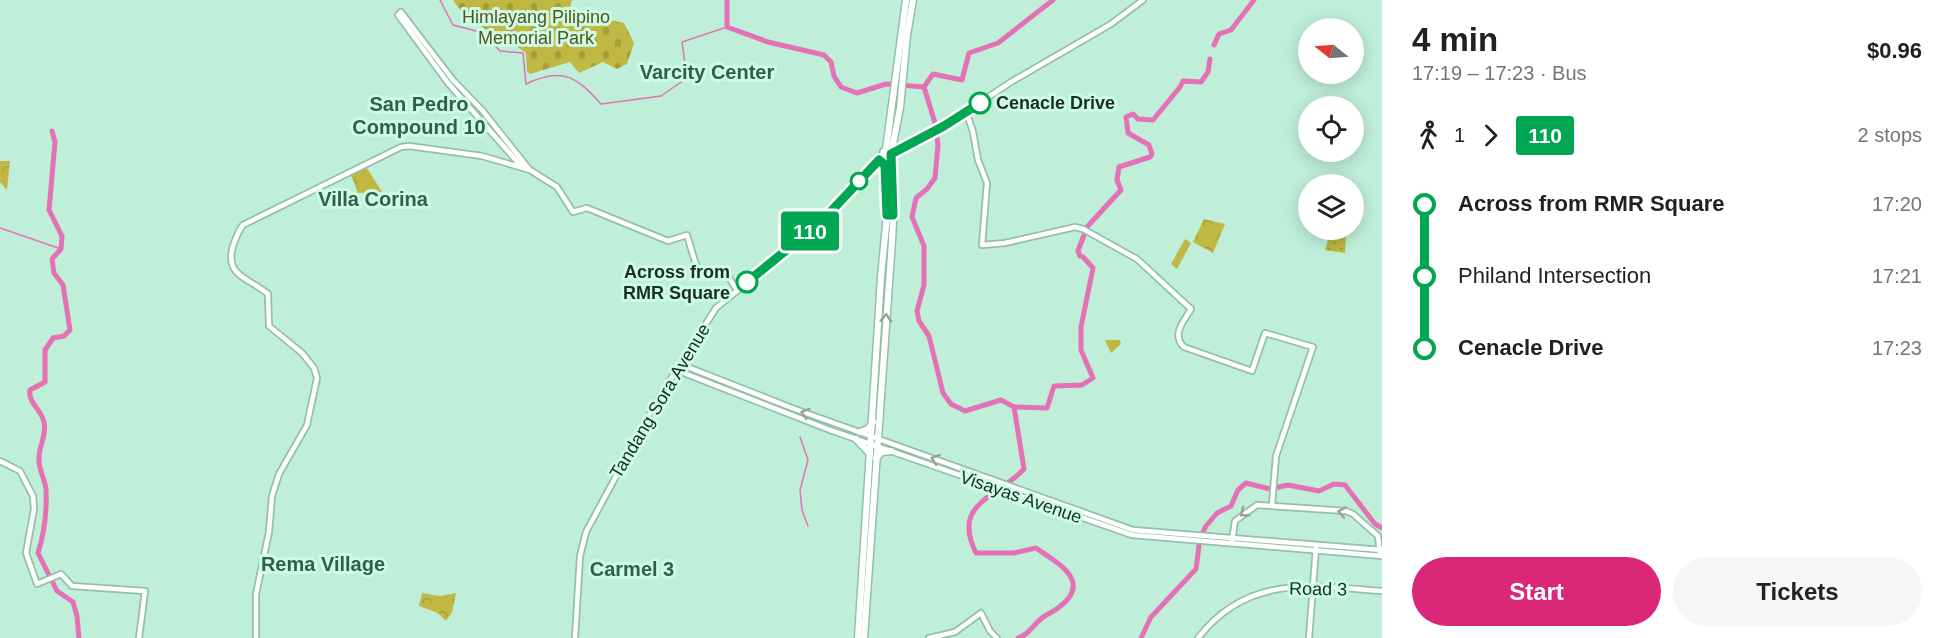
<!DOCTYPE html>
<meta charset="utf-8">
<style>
:root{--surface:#fff;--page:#f6f6f6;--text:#202124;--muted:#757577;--accent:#db2777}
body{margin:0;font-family:Arial,sans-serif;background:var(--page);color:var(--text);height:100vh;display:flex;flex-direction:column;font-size:22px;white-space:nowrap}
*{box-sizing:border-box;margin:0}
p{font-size:20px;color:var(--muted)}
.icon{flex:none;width:33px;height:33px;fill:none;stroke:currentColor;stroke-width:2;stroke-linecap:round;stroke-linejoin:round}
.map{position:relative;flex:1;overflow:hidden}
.sheet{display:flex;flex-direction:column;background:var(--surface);width:570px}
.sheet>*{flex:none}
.badge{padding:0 12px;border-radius:4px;font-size:21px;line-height:39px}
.needle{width:39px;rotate:287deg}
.fabs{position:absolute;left:1298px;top:18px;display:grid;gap:12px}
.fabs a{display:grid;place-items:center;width:66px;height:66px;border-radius:50%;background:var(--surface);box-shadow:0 3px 15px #0003;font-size:30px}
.map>.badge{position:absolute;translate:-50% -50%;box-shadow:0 0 0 3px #fff}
.legs{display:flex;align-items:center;gap:9px;height:66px;padding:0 30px;font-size:20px}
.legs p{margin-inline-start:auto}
.summary{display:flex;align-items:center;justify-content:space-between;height:102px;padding:0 30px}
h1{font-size:33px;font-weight:600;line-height:45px}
.primary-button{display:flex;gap:12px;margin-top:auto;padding:12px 30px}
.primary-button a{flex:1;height:69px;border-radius:36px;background:var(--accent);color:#fff;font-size:24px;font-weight:600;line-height:69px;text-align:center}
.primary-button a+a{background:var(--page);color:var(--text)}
ul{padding:0 30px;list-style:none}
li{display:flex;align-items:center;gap:21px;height:72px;font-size:22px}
li i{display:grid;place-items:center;width:9px;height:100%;margin:0 8px;background:currentColor}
li i::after{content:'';width:15px;height:15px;margin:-8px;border:4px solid;border-radius:50%;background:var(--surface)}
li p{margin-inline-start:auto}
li:first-child i{background:linear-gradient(#0000 50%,currentColor 0)}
li:last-child i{background:linear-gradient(currentColor 50%,#0000 0)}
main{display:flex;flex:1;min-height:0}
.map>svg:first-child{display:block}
.grass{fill:url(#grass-dots)}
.forest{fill:url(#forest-crowns)}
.cemetery{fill:url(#cemetery-stones)}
.garden{fill:#c0b843}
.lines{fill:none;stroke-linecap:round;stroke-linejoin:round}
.stream{stroke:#e471b5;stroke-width:1.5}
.river{stroke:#e471b5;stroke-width:5}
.secondary-casing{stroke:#92c0ac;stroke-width:8}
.primary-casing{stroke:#92c0ac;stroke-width:9}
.secondary{stroke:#fff;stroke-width:4.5}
.primary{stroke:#fff;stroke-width:6}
.oneway{stroke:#98a09c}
.line-1-casing{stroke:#fff;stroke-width:14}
.line-1{stroke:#00a651;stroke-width:9}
.stop-1-dot{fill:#fff;stroke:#00a651;stroke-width:3}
.labels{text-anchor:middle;stroke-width:6;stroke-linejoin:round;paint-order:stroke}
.park-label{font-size:18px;fill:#57531a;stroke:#ccfce6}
.stop-label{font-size:18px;font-weight:bold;fill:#1a2c24;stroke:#ccfce6;text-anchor:start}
.street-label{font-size:18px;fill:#1a2c24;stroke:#ccfce6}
.neighbourhood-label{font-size:20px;font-weight:bold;fill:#335e4d;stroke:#ccfce6}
</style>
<main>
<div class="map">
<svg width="1382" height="638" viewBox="0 0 1382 638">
<defs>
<pattern id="grass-dots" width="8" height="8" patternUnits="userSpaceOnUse" patternTransform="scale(1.5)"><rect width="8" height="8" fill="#c0b843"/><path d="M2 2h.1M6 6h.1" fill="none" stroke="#a49e3b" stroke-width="1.8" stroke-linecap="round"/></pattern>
<pattern id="forest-crowns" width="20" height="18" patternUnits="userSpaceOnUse" patternTransform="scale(1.5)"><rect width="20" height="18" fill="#c0b843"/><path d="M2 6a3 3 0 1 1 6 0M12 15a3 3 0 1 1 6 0" fill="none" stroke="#a49e3b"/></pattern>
<pattern id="cemetery-stones" width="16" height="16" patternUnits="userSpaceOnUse" patternTransform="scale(1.5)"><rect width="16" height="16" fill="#c0b843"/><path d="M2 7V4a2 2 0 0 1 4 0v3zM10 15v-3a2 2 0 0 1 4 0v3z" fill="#a49e3b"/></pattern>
</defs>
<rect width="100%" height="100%" fill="#bfefd9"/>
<polygon class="grass" points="1331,230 1346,230 1345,253 1325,250"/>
<g class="forest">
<polygon points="0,161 10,161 7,190 0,182"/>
<polygon points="367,168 382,192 358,193 351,175"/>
<polygon points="1204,219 1225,224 1213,253 1193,242"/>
<polygon points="1105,340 1120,340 1121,344 1111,353"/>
<polygon points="422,593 440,596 456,593 452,612 446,621 438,613 419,606"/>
</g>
<path class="cemetery" d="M453,0H572L564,27L602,18L624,23L634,43L627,64L617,69L603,62L579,73L570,62L530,74L527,71L526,53C502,35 470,27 453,0Z"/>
<polygon class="garden" points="1185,239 1191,243 1177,269 1171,264"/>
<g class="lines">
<g class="stream">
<path d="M440,0L453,25L484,33L500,51L523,53L526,84C562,67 576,76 601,104L661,96L687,78L682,42L727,27"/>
<polyline points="0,228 61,249"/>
<polyline points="800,437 808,460 800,490 802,510 808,526"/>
</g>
<g class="river">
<polyline points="727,0 727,27 768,42 824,55 831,62 834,76 841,87 857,93 886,84 924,87"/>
<polyline points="1214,45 1219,34 1231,30 1254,0"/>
<path d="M924,87L935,123L938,145L935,178L927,189L916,198L912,217L924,246V285L917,311L919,321L929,336L943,393L951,404L965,411L1001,400L1014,407L1024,469C997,498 951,503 976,553H1014L1036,548C1058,563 1094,582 1058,608C1053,612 1047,614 1042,618C1033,625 1029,635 1018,638"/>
<polyline points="924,87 933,74 962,80 969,53 998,43 1053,0"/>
<path d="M52,131L55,142L49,210L62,236L61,249L52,259L54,273L63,285L70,330L64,336L53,338L45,350V382L30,390C28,404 41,408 44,422C47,436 39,445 39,458C38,468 45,480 46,489C47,512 45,531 38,553L57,591L73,602L77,616L79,638"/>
<polyline points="1086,228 1121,190 1117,180 1119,167 1150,157 1152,154 1149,145 1128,133 1126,117 1133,114 1138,119 1153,120 1180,87 1183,81 1201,82 1208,72 1210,59"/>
<polyline points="1080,256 1078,251 1084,235"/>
<polyline points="1014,407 1047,408 1054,386 1082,385 1093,378 1081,350 1081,327 1093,268 1083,257"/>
<polyline points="1141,638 1151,617 1196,569 1200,538 1206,526 1217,513 1231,506 1238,490 1246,483 1270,489 1288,485 1319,491 1334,484 1345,485 1375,524 1382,528"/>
</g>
<g class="secondary-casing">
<g id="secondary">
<path d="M966,111L973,132L978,160L987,183L982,245L1005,243L1075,227L1083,229L1137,259L1191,309C1184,321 1171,335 1184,347L1252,371L1265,333L1313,347L1276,456L1272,505"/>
<polyline points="891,154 944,126 1011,82 1111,24 1143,0"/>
<polyline points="521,166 448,83 398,15 401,12 453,80 482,110 529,169"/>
<polyline points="680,364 792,408 1133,530 1382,550"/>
<polyline points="676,370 830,430 1132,535 1382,556"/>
<polyline points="0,461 20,471 33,496 34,509 26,553 37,584 61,574 72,586 145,591 139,638"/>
<polyline points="1232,541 1235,521 1257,505 1346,511 1353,514 1378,536 1380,553"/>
<path d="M256,638V594L269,532L272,496L279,474L307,425L317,378L314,368L302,353L269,326L268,294C250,278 224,277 233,246C236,238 238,231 243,225L401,147L409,146L482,156L530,170L557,187L573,212L587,208L668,241L687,235L699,275L724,270L737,290"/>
<polyline points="575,638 580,556 586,532 655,404 716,308 817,226 881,159 883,151"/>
<polyline points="929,638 955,632 981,613 990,631 997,638"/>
<path d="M1198,638C1248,574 1310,586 1382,591"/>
<polyline points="1309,638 1316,548"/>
</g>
</g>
<g class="primary-casing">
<g id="primary">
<polyline points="860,432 868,429 873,422"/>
<polyline points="856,439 870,454"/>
<polyline points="876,458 882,452 891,451"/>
<polyline points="858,638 881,277 887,215 885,157 906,0"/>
<polyline points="864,638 892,241 894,202 891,154 900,108 907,35 913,0"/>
</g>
</g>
<use href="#secondary" class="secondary"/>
<use href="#primary" class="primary"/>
</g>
<defs><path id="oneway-chevron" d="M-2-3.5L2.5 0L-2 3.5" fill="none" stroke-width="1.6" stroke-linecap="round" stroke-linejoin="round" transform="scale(1.5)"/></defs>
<g class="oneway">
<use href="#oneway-chevron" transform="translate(886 318) rotate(-87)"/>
<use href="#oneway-chevron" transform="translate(805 413) rotate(-162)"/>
<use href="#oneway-chevron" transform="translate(935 459) rotate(-161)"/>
<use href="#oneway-chevron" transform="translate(1342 512) rotate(-170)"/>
<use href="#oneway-chevron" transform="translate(1244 513) rotate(141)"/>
</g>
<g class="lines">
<g class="line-1-casing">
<polyline id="line-1" points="747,282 821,222 879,160 885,165 887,215 893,215 891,154 944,126 980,103"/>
</g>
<use href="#line-1" class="line-1"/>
</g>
<g class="stop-1-dot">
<circle cx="980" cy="103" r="10"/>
<circle cx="859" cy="181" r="8"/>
<circle cx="747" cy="282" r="10"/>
</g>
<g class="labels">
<g class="park-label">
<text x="536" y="23">Himlayang Pilipino<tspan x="536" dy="21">Memorial Park</tspan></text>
</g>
<g class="stop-label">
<text x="996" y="109">Cenacle Drive</text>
<text x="730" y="278" text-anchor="end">Across from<tspan x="730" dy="21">RMR Square</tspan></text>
</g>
<g class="street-label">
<text transform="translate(660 401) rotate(-59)" y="6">Tandang Sora Avenue</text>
<text transform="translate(1021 497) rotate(19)" y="6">Visayas Avenue</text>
<text transform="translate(1318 589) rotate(1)" y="6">Road 3</text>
</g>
<g class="neighbourhood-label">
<text x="707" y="79">Varcity Center</text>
<text x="419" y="111">San Pedro<tspan x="419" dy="23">Compound 10</tspan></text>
<text x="373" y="206">Villa Corina</text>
<text x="323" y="571">Rema Village</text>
<text x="632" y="576">Carmel 3</text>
</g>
</g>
</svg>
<div class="fabs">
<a><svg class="needle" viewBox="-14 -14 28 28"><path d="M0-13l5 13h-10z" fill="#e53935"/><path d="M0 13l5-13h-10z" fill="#757577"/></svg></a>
<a><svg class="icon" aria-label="locate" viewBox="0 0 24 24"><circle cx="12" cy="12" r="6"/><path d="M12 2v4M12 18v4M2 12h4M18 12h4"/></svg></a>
<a><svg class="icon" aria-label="layers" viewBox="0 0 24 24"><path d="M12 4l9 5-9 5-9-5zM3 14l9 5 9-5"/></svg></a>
</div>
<b class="badge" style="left:810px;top:231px;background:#00a651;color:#fff">110</b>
</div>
<section class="sheet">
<div class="summary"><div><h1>4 min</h1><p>17:19 – 17:23 · Bus</p></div><b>$0.96</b></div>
<div class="legs"><svg class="icon" aria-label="walk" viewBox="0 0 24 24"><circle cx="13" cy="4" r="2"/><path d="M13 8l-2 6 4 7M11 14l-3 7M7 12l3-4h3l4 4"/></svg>1<svg class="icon" aria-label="forward" viewBox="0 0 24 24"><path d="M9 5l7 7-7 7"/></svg><b class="badge" style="background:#00a651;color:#fff">110</b><p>2 stops</p></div>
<ul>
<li><i style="color:#00a651"></i><b>Across from RMR Square</b><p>17:20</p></li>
<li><i style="color:#00a651"></i><span>Philand Intersection</span><p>17:21</p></li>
<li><i style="color:#00a651"></i><b>Cenacle Drive</b><p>17:23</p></li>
</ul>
<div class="primary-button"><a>Start</a><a>Tickets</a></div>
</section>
</main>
